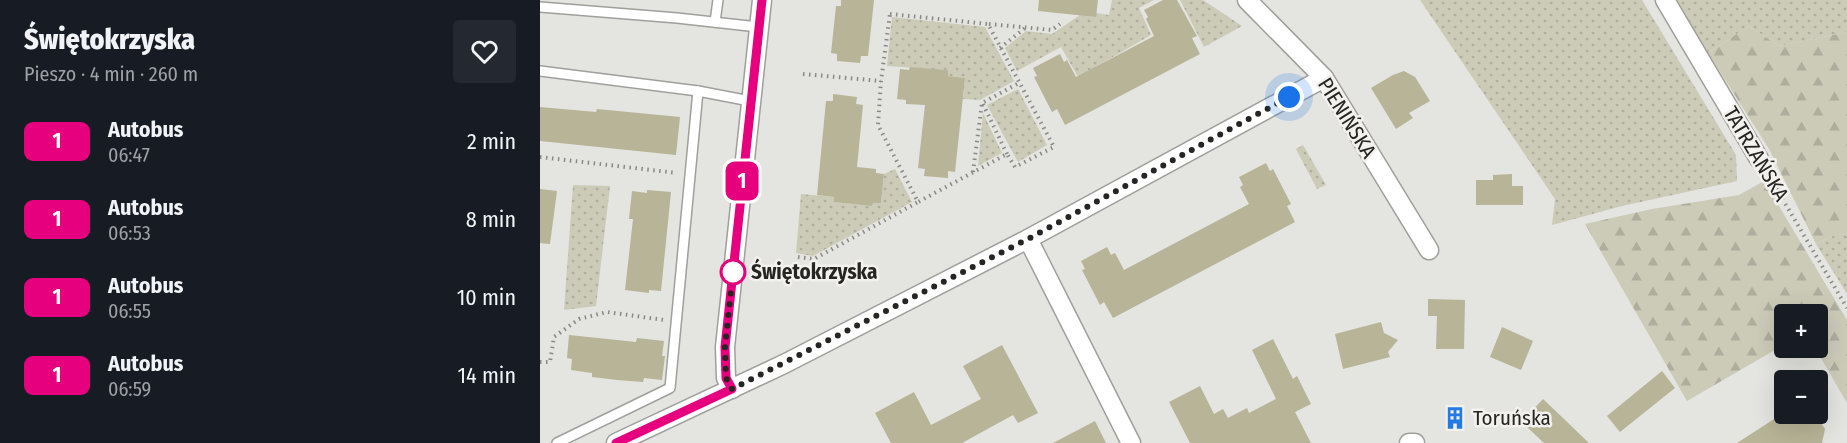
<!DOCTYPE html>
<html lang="pl">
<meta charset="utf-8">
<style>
:root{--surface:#171b24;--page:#242831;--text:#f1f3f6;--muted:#9ea1a6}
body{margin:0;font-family:"Fira Sans Condensed",sans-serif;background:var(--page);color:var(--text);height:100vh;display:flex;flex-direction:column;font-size:22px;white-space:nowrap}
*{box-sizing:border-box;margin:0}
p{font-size:20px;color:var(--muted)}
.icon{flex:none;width:33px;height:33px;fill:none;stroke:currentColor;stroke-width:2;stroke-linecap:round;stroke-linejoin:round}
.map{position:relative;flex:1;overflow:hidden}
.details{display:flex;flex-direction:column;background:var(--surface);width:540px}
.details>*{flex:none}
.badge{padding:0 12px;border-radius:9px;font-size:21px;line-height:39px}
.controls{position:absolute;left:1234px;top:304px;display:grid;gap:12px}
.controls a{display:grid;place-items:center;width:54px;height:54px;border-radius:6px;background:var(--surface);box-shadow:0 6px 24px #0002;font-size:30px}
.you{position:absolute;width:30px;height:30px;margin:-15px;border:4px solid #fff;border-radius:50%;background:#1a73e8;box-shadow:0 0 0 9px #1a73e833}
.map>.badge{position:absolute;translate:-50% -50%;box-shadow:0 0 0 3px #fff}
.round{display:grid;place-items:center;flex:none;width:63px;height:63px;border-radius:6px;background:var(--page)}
.summary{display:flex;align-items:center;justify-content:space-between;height:102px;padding:0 24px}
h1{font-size:28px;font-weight:800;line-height:45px}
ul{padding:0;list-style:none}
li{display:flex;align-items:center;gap:18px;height:78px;padding:0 24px}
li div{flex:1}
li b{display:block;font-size:22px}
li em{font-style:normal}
li .badge{min-width:66px;font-weight:700;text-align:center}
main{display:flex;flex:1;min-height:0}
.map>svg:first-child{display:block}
.green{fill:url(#green-dots)}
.forest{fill:url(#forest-firs)}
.building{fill:#b7b497}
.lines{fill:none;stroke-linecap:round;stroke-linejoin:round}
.service-casing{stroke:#9f9f9b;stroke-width:12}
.minor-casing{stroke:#9f9f9b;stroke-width:21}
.path{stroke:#898985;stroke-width:4;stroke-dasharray:1.5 4.5;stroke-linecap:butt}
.service{stroke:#fff;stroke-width:9}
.minor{stroke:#fff;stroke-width:18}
.line-casing{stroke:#fff;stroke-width:14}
.line{stroke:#e6007e;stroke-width:9}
.walk{stroke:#252523;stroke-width:6;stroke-dasharray:0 10.8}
.stop-dot{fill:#fff;stroke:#e6007e;stroke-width:3}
.labels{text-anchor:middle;stroke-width:5;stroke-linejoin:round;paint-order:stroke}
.street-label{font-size:21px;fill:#252523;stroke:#f2f1ed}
.stop-label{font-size:21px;font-weight:bold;fill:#252523;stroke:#f2f1ed;text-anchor:start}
.poi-label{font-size:21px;fill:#252523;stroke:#f2f1ed;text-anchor:start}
</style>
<main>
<section class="details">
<div class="summary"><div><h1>Świętokrzyska</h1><p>Pieszo · 4 min · 260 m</p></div><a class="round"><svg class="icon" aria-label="heart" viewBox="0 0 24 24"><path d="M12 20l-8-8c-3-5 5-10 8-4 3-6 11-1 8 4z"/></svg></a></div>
<ul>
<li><span class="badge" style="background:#e6007e;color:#fff">1</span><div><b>Autobus</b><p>06:47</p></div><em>2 min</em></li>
<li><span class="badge" style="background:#e6007e;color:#fff">1</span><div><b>Autobus</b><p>06:53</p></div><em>8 min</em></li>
<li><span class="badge" style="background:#e6007e;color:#fff">1</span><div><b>Autobus</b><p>06:55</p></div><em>10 min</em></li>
<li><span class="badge" style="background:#e6007e;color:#fff">1</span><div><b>Autobus</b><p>06:59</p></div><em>14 min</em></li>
</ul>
</section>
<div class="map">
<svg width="1307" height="443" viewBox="0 0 1307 443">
<defs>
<pattern id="green-dots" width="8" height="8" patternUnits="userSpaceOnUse" patternTransform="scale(1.5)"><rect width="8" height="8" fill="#cccbb8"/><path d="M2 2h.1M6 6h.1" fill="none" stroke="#afae9e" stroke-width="1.8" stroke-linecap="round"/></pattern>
<pattern id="forest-firs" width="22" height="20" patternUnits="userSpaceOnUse" patternTransform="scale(1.5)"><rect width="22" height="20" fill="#cccbb8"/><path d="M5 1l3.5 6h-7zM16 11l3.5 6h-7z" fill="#afae9e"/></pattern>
</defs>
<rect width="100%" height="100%" fill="#e4e4e0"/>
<g class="green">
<polygon points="572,0 614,0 599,8 611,35 538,77 521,47 477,71 465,48 486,31 512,34 540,15 556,17 556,13 569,15"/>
<polygon points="640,0 663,0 702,26 664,47"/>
<polygon points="880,0 1102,0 1196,155 1197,181 1082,206 1012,225 1015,199"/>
<polygon points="1137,0 1307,0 1307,32 1239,46 1209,26 1168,53"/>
<polygon points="352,17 445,27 474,81 440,100 423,99 425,78 408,76 408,70 347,66"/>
<polygon points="478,89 507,145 478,162 447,105"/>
<polygon points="443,113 462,153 438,166"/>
<polygon points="763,145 786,185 777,189 756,149"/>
<polygon points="355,169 372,202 273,256 256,253 261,194 294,197 294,202 332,206 333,203 341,203 344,174"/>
<polygon points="33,185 70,186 56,306 24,310"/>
<polygon points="1297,234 1307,235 1307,294 1276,244"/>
</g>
<g class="forest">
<polygon points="1209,26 1239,46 1307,32 1307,235 1297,234 1276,244 1229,149 1168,53"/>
<polygon points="1224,181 1307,320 1307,403 1275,348 1278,348 1278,315 1245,315 1245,344 1147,401 1045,224 1112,209 1199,195"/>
</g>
<g class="building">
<polygon points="301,0 334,0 328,56 321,56 320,63 297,61 297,54 291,53 296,6 301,6"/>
<polygon points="499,0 558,0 556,17 498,11"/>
<polygon points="623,0 637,0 657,36 652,38 660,54 525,125 517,109 512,112 494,77 497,76 493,68 520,54 524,62 527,60 536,77 614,36 606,19 608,17 604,10"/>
<polygon points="370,67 408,70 408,76 425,78 415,172 408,171 408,178 384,176 385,169 378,168 385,105 366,104 366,100 357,99 360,69 369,70"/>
<polygon points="864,71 875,77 890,101 869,113 873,118 856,129 831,88 853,75"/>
<polygon points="293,94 317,97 316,104 323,105 317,167 336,169 336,173 344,174 341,203 333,203 332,206 294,202 294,197 277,195 286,101 293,101"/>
<polygon points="0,107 56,112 57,109 140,117 136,155 0,141"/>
<polygon points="726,163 730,171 733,169 751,204 747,206 755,222 573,318 564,302 560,305 542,270 545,269 541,261 567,247 571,255 575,253 584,270 709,204 700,187 703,185 699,177"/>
<polygon points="972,174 972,186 983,186 983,205 936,205 936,180 953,180 953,175"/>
<polygon points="0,189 17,191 10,244 0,243"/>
<polygon points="107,190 131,192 121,291 109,290 109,293 85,290 93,219 89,219 92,191 107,193"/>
<polygon points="888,299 925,300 924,349 896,349 897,316 888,316"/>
<polygon points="841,322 844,333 858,340 848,352 850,357 803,369 795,334"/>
<polygon points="962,327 993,341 981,370 950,357"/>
<polygon points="29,335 96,342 97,338 124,341 122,356 125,356 122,380 104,378 103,382 77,380 52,377 52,373 31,370 32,359 27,358"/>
<polygon points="733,339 753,379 757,376 771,404 755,412 771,443 650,443 629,402 660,386 674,414 683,409 688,418 707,408 709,413 736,399 712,350"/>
<polygon points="462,345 498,413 478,423 473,415 422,443 351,443 335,413 374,392 391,425 441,399 423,366"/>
<polygon points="1122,371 1135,388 1080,432 1067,416"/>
<polygon points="1003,399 1024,419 1049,443 1004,443 984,424 993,415 990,413"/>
<polygon points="1242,414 1275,414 1285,429 1282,443 1197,443"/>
<polygon points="555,421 566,443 513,443"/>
</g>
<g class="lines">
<g class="service-casing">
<g id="service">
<polyline points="0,7 137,18 218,27"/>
<polyline points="175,22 178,0"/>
<polyline points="0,71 158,91 210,101"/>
<polyline points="17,443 130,388 158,91"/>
</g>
</g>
<g class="minor-casing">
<g id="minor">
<polyline points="707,0 784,78 889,250"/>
<polyline points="1125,0 1219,159"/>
<polyline points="488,239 591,443"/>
<polyline points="192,389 186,378 185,347 222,0"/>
<polyline points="76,443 244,364 488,239 784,78"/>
<polyline points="869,443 875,443"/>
</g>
</g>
<g class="path">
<polygon points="350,14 448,24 514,147 475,167 467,154 378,202 338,125 341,81"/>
<polyline points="449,24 512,30 520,24"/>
<polyline points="460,48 485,28"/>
<polyline points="263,74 341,81"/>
<polyline points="443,104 467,154"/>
<polyline points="0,157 137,173"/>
<polyline points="433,172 442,103 479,83"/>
<polyline points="1227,173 1307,308"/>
<polyline points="258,257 274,259 378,202"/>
<polyline points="0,362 10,362 14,337 39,319 67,312 124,320"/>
</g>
<use href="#service" class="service"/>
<use href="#minor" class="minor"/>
</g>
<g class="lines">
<g class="line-casing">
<polyline id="line" points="76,443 192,389 186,378 185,347 222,0"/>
</g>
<use href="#line" class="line"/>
<polyline class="walk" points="193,272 185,347 186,378 192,389 488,239 749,97"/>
</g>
<defs>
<g id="building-bare" transform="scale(1.8)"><path d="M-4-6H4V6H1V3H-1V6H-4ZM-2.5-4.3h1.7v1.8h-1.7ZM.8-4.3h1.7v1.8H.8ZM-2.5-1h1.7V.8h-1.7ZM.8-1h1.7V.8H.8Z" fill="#237ae4" stroke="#f2f1ed" stroke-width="2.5" paint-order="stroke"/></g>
</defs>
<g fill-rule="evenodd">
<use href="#building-bare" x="915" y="418"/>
</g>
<circle class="stop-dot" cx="193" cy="272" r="12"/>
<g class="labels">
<g class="street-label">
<text transform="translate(807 118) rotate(58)" y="7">PIENIŃSKA</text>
<text transform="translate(1216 154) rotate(59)" y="7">TATRZAŃSKA</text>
</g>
<g class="stop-label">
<text x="211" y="279">Świętokrzyska</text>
</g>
<g class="poi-label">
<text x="933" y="425">Toruńska</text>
</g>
</g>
</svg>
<div class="controls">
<a>+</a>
<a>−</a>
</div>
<div class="you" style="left:749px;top:97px"></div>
<b class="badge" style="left:202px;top:181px;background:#e6007e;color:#fff">1</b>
</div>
</main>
